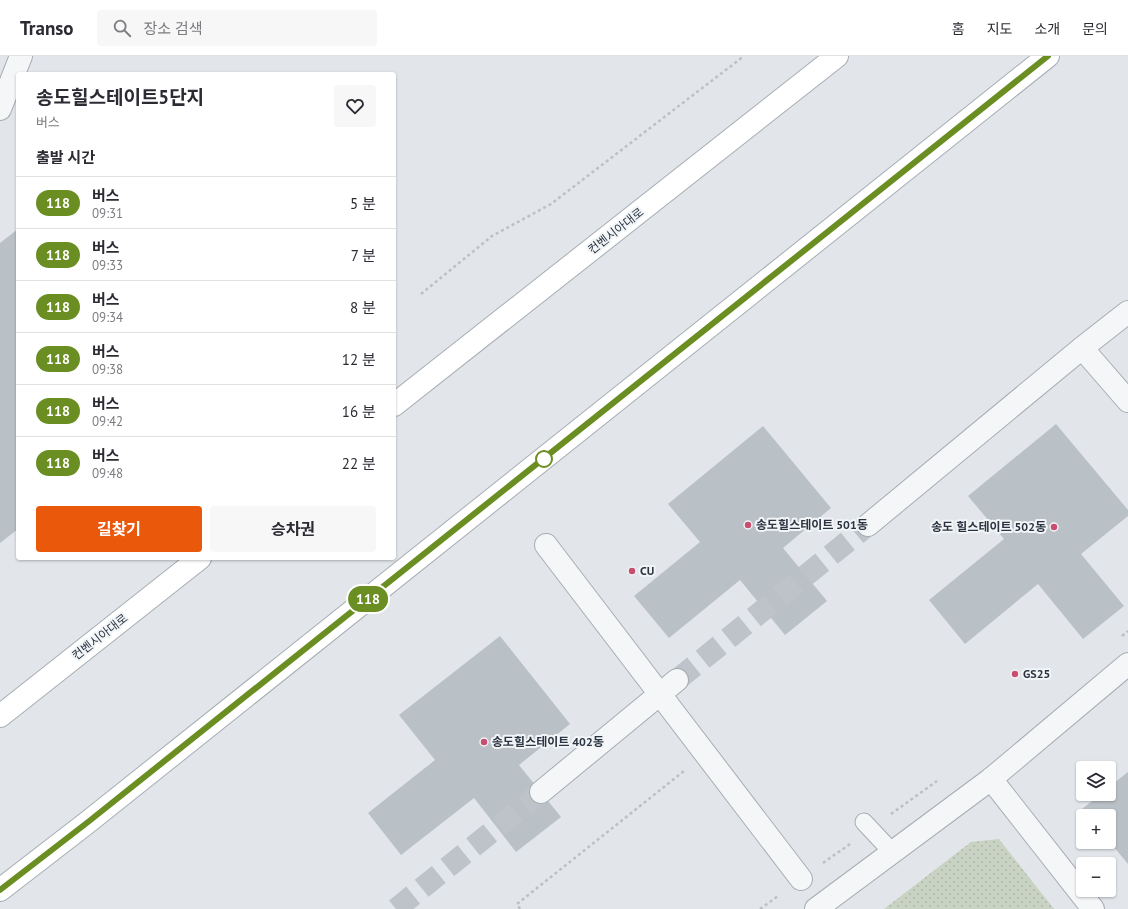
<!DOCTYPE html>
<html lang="ko">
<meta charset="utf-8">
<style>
:root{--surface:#fff;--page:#f7f7f7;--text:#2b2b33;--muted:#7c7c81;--line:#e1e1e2;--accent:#ea580c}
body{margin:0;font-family:"PT Sans","Noto Sans KR",sans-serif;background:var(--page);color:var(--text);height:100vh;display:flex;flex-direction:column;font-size:15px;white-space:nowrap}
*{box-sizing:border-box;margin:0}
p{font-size:13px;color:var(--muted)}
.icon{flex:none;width:22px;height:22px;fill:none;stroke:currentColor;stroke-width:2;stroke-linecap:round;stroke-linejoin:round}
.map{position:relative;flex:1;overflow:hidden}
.panel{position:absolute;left:16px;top:16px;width:380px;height:488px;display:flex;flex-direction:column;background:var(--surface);border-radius:4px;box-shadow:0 1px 3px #0004}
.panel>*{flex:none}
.badge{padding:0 8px;border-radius:13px;font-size:14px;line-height:26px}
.buttons{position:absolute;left:1076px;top:705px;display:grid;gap:8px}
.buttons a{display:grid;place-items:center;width:40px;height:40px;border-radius:4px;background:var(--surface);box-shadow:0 1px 3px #0004;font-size:20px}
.map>.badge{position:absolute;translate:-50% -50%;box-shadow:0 0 0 2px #fff}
h2{padding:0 20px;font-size:15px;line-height:36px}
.round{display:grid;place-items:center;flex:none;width:42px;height:42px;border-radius:4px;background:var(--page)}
.summary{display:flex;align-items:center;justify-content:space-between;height:68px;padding:0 20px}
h1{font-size:19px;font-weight:700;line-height:30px}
.action{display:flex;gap:8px;margin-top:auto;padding:8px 20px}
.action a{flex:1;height:46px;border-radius:4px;background:var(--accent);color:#fff;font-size:16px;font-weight:700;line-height:46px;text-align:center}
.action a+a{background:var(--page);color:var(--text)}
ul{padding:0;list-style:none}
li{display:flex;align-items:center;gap:12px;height:52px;padding:0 20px;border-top:1px solid var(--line)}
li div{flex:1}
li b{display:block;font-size:15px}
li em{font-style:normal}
li .badge{min-width:44px;font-weight:700;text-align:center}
header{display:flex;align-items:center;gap:24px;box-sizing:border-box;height:56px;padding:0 20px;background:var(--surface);border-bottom:1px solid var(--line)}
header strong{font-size:19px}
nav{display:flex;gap:22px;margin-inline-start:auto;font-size:14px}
.search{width:280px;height:36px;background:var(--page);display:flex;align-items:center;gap:10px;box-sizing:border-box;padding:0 14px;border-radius:4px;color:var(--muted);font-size:15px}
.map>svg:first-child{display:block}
.park{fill:url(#park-dots)}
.building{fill:#b9c0c6}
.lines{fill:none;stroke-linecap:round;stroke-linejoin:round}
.pedestrian-tunnel{stroke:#bdc3c8;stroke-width:22;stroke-dasharray:22 11;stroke-linecap:butt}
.service-casing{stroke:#a7adb4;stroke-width:19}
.pedestrian-casing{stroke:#a7adb4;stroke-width:24}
.minor-casing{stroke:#a7adb4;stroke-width:24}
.secondary-casing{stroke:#a7adb4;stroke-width:24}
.path{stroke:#bcc0c5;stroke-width:2.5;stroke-dasharray:3 3;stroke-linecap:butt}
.service{stroke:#f5f6f8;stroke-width:17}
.pedestrian{stroke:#f5f6f8;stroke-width:22}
.minor{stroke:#f5f6f8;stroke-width:22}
.secondary{stroke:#fff;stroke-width:22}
.line-casing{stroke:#fff;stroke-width:9}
.line{stroke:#6b8e23;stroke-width:6}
.stop-dot{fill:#fff;stroke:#6b8e23;stroke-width:2}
.poi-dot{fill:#c84d6e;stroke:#f2f5f7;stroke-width:1.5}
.labels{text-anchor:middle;stroke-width:4;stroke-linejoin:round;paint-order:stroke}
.street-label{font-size:12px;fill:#2b3541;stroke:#f2f5f7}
.poi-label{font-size:12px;font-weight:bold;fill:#2b3541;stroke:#f2f5f7;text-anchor:start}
</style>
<header>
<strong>Transo</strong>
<div class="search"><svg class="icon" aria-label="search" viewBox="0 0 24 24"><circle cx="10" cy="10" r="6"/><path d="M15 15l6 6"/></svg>장소 검색</div>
<nav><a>홈</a><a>지도</a><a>소개</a><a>문의</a></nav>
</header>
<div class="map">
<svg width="1128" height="853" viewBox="0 0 1128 853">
<defs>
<pattern id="park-dots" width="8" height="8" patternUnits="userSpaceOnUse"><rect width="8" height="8" fill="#c9d3c3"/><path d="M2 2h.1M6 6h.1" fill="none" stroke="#adb6a9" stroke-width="1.8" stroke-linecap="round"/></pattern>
</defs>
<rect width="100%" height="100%" fill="#e2e6ea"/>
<polygon class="park" points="999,783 1054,853 884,853 971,786"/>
<g class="building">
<polygon points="18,173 18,473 0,487 0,187"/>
<polygon points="1056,368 1128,454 1128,460 1081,498 1124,550 1083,583 1038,528 965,588 929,544 1004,483 968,440"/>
<polygon points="763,370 831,452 783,492 827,545 785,579 740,524 669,582 634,540 700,486 668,448"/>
<polygon points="500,580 570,668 519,709 561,761 516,796 474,742 401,799 368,757 435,704 399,659"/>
<polygon points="1128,716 1128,808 1109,785 1109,760 1088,760 1082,753 1101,738 1109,738 1109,731"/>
</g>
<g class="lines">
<g class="pedestrian-tunnel">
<polyline points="677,624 868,469"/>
<polyline points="396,853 541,736"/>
</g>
<g class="service-casing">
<polyline id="service" points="864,766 892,796"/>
</g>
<g class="pedestrian-casing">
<g id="pedestrian">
<polyline points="1082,292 1128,345"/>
<polyline points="868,469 1082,292 1128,256"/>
<polyline points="546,489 801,823"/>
<polyline points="541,736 677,624"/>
</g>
</g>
<g class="minor-casing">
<g id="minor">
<polyline points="0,53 21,0"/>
<polyline points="991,723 1093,853"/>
<polyline points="816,853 991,723 1128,608"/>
</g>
</g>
<g class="secondary-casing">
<g id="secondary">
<polyline points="394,349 837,0"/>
<polyline points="0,660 200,502"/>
<polyline points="0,834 88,766 1048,0"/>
</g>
</g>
<g class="path">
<polyline points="421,238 492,180 551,148 744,0"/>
<polyline points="1122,580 1128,575"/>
<polyline points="891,758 937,725"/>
<polyline points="823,807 850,788"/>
<polyline points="520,853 517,848 684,715"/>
<polyline points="760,853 778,840"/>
</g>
<use href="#service" class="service"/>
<use href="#pedestrian" class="pedestrian"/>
<use href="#minor" class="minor"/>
<use href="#secondary" class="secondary"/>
</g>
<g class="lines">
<g class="line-casing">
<polyline id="line" points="0,834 88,766 1048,0"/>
</g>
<use href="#line" class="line"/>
</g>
<circle class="stop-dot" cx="544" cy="403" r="8"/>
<g class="poi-dot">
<circle cx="748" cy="469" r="4"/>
<circle cx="1054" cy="471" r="4"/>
<circle cx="632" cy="515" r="4"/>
<circle cx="1015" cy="618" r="4"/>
<circle cx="484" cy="686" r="4"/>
</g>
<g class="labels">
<g class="street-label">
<text transform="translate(616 175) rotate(-38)" y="4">컨벤시아대로</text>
<text transform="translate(100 581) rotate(-38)" y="4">컨벤시아대로</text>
</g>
<g class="poi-label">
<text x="756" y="473">송도힐스테이트 501동</text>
<text x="1046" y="475" text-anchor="end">송도 힐스테이트 502동</text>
<text x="640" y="519">CU</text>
<text x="1023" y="622">GS25</text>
<text x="492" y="690">송도힐스테이트 402동</text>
</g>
</g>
</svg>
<div class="buttons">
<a><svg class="icon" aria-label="layers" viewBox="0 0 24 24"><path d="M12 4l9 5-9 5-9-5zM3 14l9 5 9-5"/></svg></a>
<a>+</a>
<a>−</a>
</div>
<b class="badge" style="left:368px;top:543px;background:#6b8e23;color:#fff">118</b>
<section class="panel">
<div class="summary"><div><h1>송도힐스테이트5단지</h1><p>버스</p></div><a class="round"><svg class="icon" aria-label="heart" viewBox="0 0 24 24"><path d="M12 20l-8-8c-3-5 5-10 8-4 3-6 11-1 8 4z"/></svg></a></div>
<h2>출발 시간</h2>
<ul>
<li><span class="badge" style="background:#6b8e23;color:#fff">118</span><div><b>버스</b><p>09:31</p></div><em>5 분</em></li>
<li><span class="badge" style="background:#6b8e23;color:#fff">118</span><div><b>버스</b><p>09:33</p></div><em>7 분</em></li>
<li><span class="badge" style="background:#6b8e23;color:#fff">118</span><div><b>버스</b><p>09:34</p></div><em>8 분</em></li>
<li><span class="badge" style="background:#6b8e23;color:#fff">118</span><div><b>버스</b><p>09:38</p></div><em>12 분</em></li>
<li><span class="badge" style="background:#6b8e23;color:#fff">118</span><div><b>버스</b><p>09:42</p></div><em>16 분</em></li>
<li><span class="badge" style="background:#6b8e23;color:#fff">118</span><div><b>버스</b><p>09:48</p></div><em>22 분</em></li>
</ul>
<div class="action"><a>길찾기</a><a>승차권</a></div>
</section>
</div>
